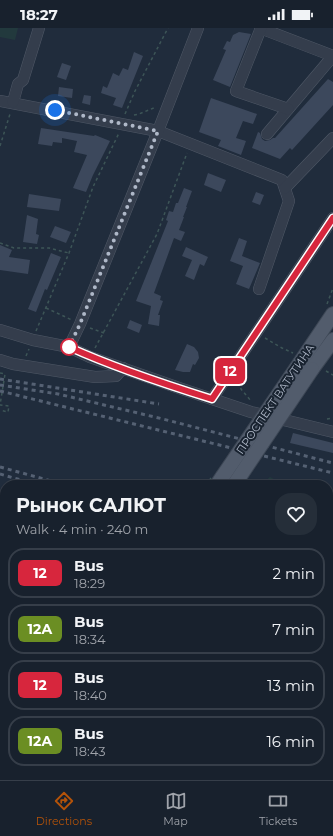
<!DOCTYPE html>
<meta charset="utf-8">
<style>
:root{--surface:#18212d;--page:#252e39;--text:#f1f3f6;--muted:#9fa3aa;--line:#363e49;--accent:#b45309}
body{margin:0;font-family:Montserrat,sans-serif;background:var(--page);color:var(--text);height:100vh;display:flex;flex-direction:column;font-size:15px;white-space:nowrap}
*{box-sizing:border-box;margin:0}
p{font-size:13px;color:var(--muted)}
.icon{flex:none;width:22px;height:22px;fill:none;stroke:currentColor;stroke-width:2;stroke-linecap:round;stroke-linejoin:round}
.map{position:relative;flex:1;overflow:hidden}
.panel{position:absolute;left:0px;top:452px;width:333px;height:300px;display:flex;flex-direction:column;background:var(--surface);border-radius:16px 16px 0 0;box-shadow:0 1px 3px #0004,0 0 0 1px var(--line)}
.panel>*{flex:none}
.badge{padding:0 8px;border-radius:6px;font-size:14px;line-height:26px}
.you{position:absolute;width:20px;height:20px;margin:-10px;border:3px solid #fff;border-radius:50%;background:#1a73e8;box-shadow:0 0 0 6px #1a73e833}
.map>.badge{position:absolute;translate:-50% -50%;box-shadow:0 0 0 2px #fff}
.round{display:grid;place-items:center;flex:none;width:42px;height:42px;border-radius:16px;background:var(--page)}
.summary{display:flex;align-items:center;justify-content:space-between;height:68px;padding:0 16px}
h1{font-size:19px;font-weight:700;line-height:30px}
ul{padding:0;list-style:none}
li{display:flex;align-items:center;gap:12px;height:50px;margin:0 8px 6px;padding:0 8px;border:2px solid var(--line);border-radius:16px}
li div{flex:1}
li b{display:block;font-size:15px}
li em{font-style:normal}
li .badge{min-width:44px;font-weight:700;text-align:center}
.status{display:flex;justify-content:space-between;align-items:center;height:28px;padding:0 20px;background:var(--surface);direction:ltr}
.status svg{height:11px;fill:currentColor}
.tabs{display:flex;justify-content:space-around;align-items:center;height:56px;border-top:1px solid var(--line);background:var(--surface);font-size:11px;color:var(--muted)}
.tabs a{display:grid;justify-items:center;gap:2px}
.tabs .current{color:var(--accent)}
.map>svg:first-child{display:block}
.green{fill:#22393d}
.building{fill:#3c485c}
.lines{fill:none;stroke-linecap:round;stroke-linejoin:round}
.minor-casing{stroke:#4f5866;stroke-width:12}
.major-casing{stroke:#3d4755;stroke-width:16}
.path{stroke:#3d5557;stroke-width:1.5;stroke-dasharray:3 3;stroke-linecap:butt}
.minor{stroke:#343d4c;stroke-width:11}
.major{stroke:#525c6c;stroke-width:14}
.rail{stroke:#556173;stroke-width:3;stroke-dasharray:4 4;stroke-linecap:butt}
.major-bridge-casing{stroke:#3d4755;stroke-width:16;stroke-linecap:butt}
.path-bridge{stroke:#3d5557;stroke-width:1.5;stroke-dasharray:3 3;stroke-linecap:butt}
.major-bridge{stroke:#525c6c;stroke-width:14}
.line-casing{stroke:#fff;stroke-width:9}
.line{stroke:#d7263d;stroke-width:6}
.walk{stroke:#afb8c8;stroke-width:4;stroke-dasharray:0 7.2}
.stop-dot{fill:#fff;stroke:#d7263d;stroke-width:2}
.labels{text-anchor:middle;stroke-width:4;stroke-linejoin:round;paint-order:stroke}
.street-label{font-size:11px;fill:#afb8c8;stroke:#192330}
</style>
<div class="status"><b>18:27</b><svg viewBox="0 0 49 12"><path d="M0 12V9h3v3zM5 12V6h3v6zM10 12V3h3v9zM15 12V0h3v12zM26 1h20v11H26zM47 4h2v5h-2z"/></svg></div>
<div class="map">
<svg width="333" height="752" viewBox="0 0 333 752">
<rect width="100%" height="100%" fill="#202c3c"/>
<g class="green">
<polygon points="0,0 18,0 15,12 0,9"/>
<polygon points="270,449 285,457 260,457"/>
<polygon points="328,463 333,463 333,500 328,502"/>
<polygon points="333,656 333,752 234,752 233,747 328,747 328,658"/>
</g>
<g class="building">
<polygon points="239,4 251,6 230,59 213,52 226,22 223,21 227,13 230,14 233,7"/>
<polygon points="134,24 143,28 122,80 113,77 116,70 101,65 103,58 107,60 113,45 119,48 123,40 128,42"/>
<polygon points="62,35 71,38 66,52 57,49"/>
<polygon points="328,51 333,54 333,77 292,122 290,120 280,131 252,120 258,104 260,105 262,111 265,113 270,112 273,110 275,110"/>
<polygon points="59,59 73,61 72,70 58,68"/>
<polygon points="84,67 91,68 90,77 82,75"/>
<polygon points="211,70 257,86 253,96 243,93 236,110 246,113 241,127 218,118 221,112 199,104"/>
<polygon points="41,100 94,108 95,107 110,113 93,147 86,164 73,160 87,127 74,124 77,113 62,110 62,115 53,114 52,118 38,116"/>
<polygon points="208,145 226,152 221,164 204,157"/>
<polygon points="184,160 192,163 186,179 187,179 183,189 184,189 179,202 185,204 181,213 174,210 154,265 161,268 160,272 163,273 158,287 160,287 159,298 148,296 151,278 136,273 168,193 166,192 169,183 173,184 176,175 178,175"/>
<polygon points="256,164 264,167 260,177 252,174"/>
<polygon points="29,166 61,171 59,183 27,179"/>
<polygon points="27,187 38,191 36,206 39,207 37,216 23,214"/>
<polygon points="55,198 71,204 66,215 50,209"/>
<polygon points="239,210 247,213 242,228 260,235 249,261 236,256 243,238 230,233"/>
<polygon points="0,217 12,222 9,229 30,232 28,246 0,242"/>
<polygon points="186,219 208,229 204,238 200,236 194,252 185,248 192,232 182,228"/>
<polygon points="51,225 61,229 47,262 45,261 36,284 28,281"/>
<polygon points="130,292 142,297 139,305 127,300"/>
<polygon points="187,316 194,319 198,324 199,330 195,337 193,336 190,344 183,344 175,342"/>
<polygon points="293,405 333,415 333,425 290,415"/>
</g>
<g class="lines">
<g class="minor-casing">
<g id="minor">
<polyline points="260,0 333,28 267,106"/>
<polyline points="261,0 236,63 288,81"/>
<polyline points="0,73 158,103 282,152 289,173 259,261"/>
<polyline points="13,74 18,56 23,52 39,0"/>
<polyline points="285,160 333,110"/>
<polyline points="0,302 33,312 69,319 90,329 182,361 251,384 333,404"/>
<polyline points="69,319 80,296 158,103 198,0"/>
<polyline points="0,332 13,336 95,349 116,348 123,340"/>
<polyline points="212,371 333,190"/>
<polyline points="0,508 5,509"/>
<polyline points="328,583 333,585"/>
<polyline points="0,692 5,685"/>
<polyline points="200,747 201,752"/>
</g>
</g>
<g class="major-casing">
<g id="major">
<polyline points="300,335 333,286"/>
<polyline points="312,341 333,312"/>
<polyline points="217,457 223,448"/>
<polyline points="19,752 22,747"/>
<polyline points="36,752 39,747"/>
</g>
</g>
<g class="path">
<polyline points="125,86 135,63 168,0"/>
<polyline points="134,87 139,86 156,79"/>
<polyline points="0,118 10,86"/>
<polyline points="0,215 14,220 49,220 69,225"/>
<polyline points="327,276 333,260"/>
<polyline points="46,280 72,292"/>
<polyline points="90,300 104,305"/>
<polyline points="36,303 69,225 93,159 119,105"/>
<polyline points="265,310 282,320 293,325"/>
<polyline points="95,320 157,206 187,125"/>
<polyline points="26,328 29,321"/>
<polyline points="326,343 333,347"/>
<polyline points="0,345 5,346 0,377 9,378 8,384 0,382"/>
<polyline points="239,348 241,361 251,373"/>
<polyline points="327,391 333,390"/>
<polyline points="51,752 55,747"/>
</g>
<use href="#minor" class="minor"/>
<use href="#major" class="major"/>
<g class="rail">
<polyline points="0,351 159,376"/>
<polyline points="0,357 58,366 163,391 333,435"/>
<polyline points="0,363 333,445"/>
<polyline points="0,439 66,457"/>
<polyline points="0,446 38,457"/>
<polyline points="328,530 333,531"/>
<polyline points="328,538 333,540"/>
</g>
<g class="major-bridge-casing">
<g id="major-bridge">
<polyline points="223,448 300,335"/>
<polyline points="234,457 312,341"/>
</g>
</g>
<polyline class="path-bridge" points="206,457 211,450"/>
<use href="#major-bridge" class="major-bridge"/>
</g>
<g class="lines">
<g class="line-casing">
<path id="line" d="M69,319C115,340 164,356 212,371L333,190"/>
</g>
<use href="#line" class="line"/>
<polyline class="walk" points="55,82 158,103 80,296 69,319"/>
</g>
<circle class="stop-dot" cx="69" cy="319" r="8"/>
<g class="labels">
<g class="street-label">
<text transform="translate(275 371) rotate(-56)" y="4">ПРОСПЕКТ ВАТУТИНА</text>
</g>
</g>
</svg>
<div class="you" style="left:55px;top:82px"></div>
<b class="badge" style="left:230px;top:343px;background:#d7263d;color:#fff">12</b>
<section class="panel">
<div class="summary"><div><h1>Рынок САЛЮТ</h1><p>Walk · 4 min · 240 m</p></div><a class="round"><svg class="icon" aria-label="heart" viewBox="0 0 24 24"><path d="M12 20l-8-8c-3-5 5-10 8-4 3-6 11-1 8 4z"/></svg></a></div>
<ul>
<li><span class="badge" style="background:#d7263d;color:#fff">12</span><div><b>Bus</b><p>18:29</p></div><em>2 min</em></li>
<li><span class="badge" style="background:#6b8e23;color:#fff">12А</span><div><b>Bus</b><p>18:34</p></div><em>7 min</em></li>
<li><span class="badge" style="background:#d7263d;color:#fff">12</span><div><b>Bus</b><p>18:40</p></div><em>13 min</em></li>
<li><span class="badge" style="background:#6b8e23;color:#fff">12А</span><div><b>Bus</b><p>18:43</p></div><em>16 min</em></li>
</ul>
</section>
</div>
<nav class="tabs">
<a class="current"><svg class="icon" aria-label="directions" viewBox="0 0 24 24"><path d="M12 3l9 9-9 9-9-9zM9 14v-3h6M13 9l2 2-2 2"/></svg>Directions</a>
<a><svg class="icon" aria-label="map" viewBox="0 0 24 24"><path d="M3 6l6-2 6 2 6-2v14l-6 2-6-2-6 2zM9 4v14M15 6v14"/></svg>Map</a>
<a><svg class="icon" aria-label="tickets" viewBox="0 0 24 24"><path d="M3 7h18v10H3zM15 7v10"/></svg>Tickets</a>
</nav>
